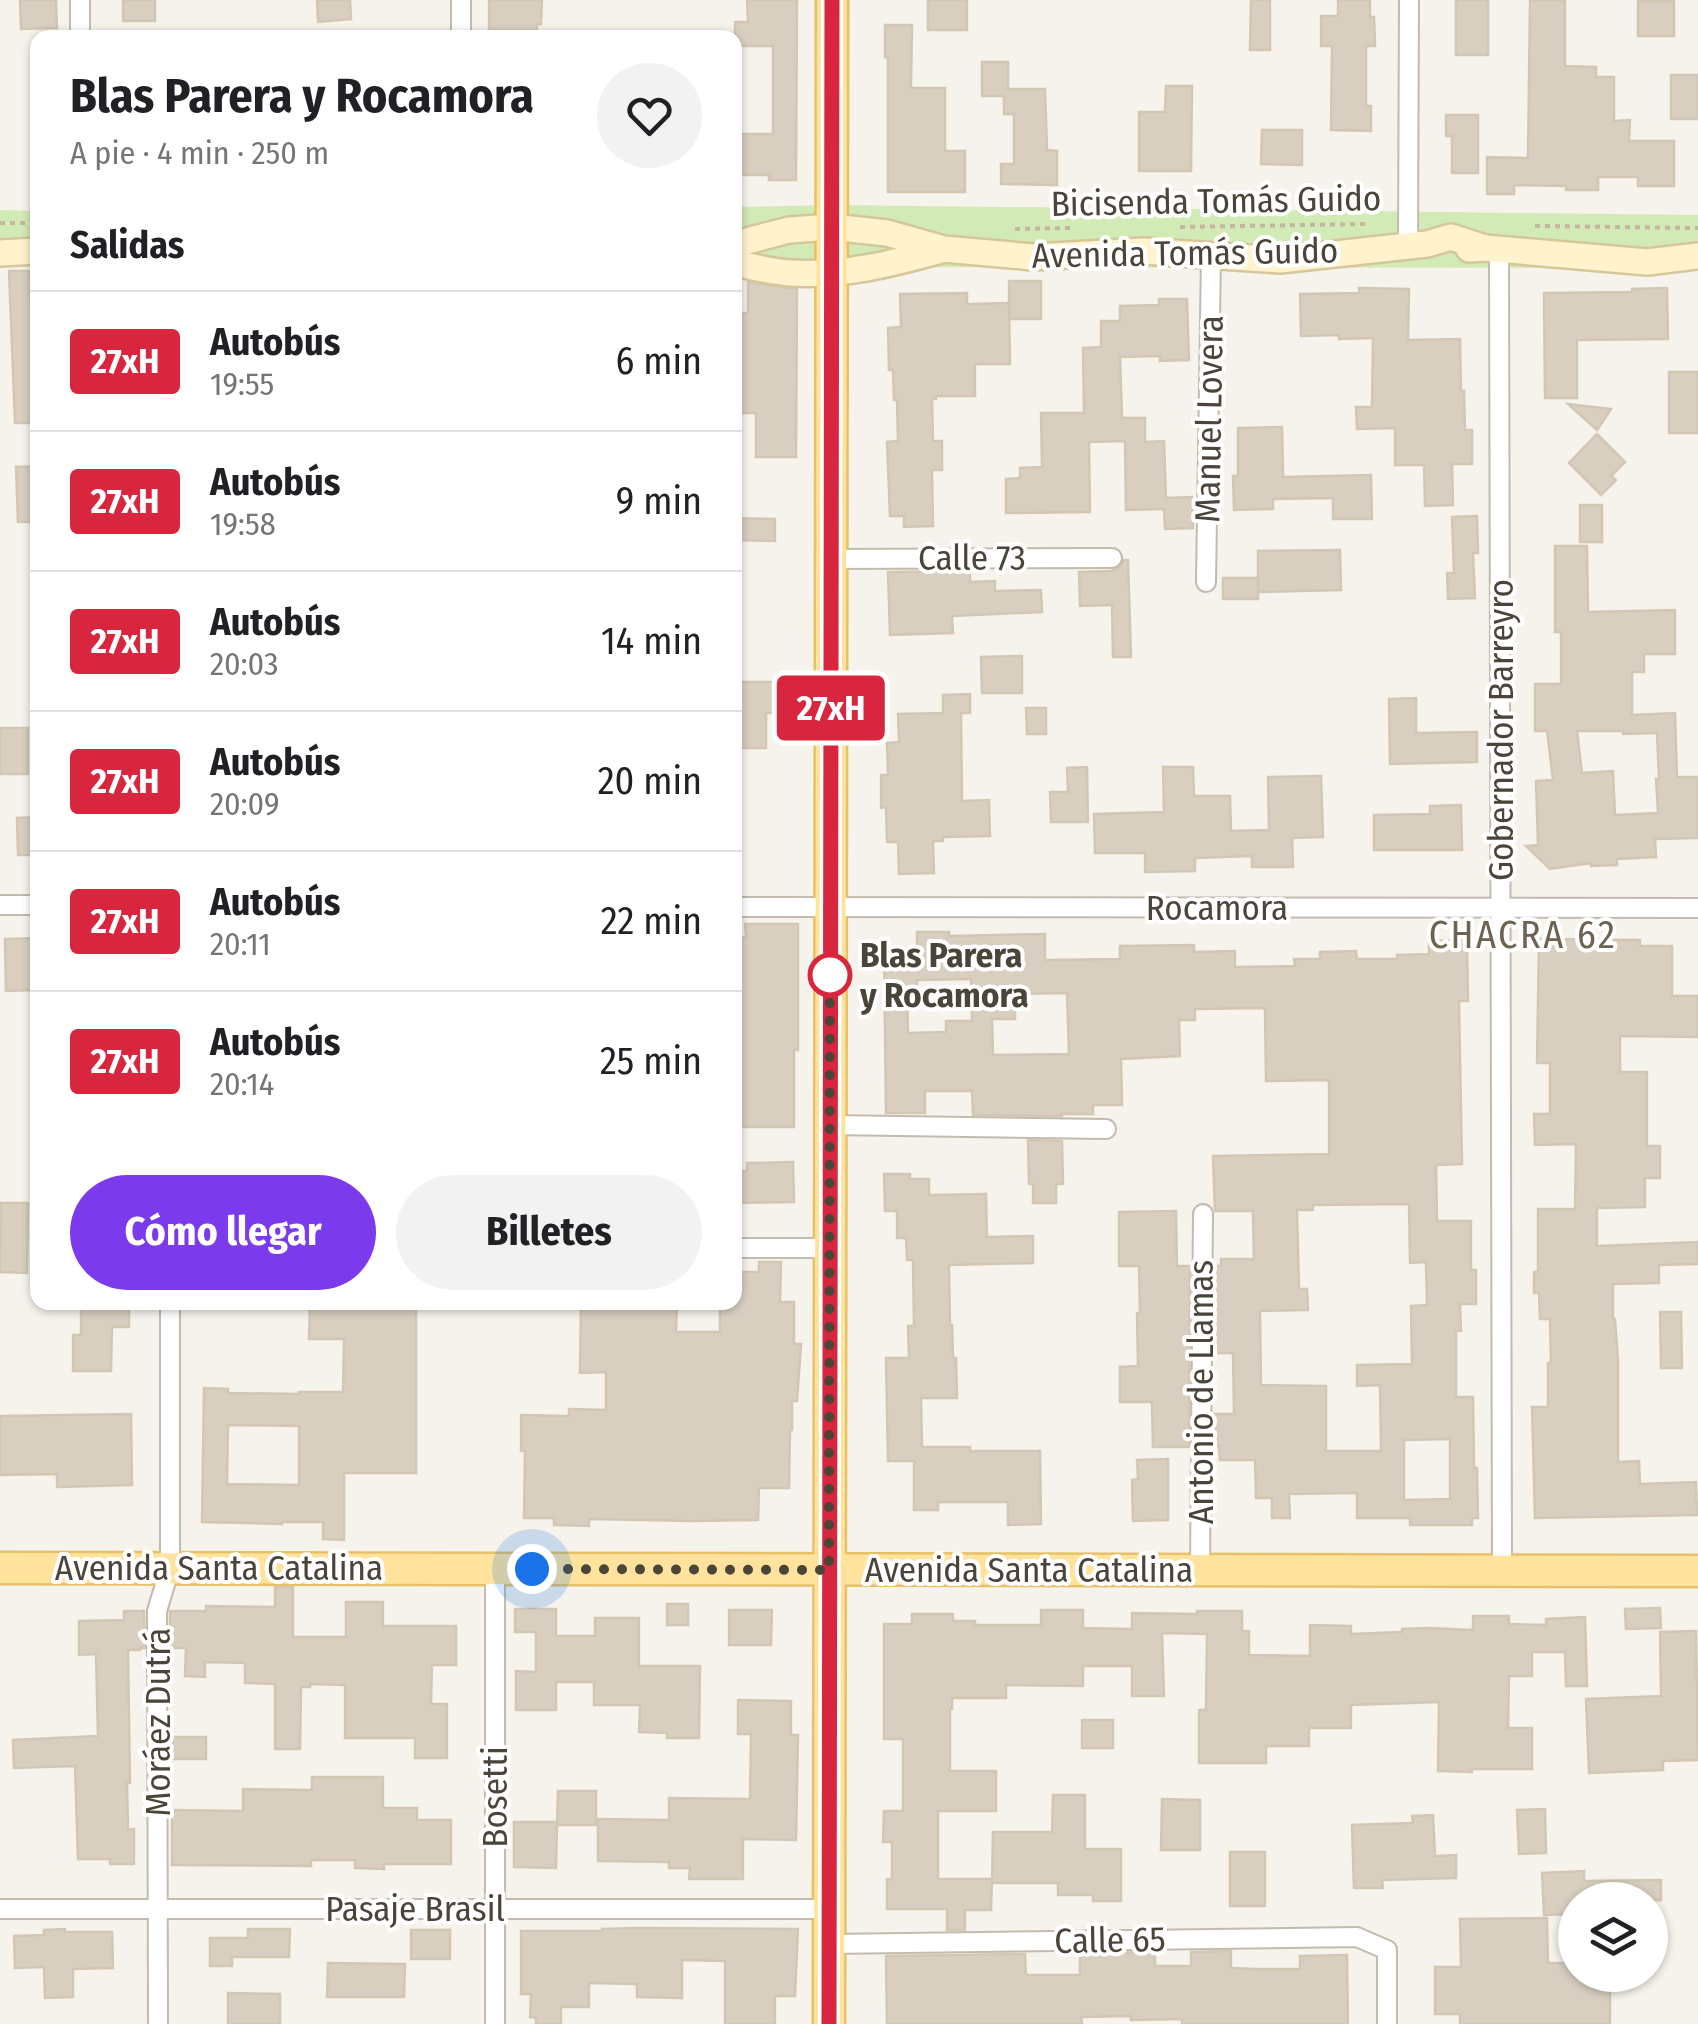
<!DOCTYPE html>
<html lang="es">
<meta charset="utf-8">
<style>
:root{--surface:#fff;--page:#f2f2f2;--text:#202124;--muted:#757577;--line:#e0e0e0;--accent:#7c3aed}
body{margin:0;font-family:"Fira Sans Condensed",sans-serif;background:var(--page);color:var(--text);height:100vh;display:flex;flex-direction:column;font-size:38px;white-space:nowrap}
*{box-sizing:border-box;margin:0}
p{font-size:32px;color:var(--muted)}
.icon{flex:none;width:55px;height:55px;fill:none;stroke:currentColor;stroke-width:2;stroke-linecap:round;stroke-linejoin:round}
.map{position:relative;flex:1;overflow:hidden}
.side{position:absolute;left:30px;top:30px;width:712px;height:1280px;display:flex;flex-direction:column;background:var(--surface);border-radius:20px;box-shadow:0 2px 8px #0004}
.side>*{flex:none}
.badge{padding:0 20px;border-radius:8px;font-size:35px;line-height:65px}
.buttons{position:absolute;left:1558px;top:1882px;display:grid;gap:20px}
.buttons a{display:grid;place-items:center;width:110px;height:110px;border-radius:50%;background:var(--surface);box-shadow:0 2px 8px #0004;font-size:50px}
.you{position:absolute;width:50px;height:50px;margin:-25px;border:8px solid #fff;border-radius:50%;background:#1a73e8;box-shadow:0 0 0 15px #1a73e833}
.map>.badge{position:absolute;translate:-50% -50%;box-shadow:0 0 0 5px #fff}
h2{padding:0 40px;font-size:38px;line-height:90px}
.round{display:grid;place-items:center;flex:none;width:105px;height:105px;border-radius:52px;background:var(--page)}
.summary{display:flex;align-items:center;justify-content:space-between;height:170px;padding:0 40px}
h1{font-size:48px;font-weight:700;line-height:75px}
.action{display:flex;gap:20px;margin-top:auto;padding:20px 40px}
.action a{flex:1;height:115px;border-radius:60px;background:var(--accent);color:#fff;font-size:40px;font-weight:700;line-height:115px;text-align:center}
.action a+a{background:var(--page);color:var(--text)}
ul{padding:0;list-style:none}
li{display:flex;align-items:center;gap:30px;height:140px;padding:0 40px;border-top:2px solid var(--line)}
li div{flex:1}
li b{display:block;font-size:38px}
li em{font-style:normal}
li .badge{min-width:110px;font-weight:700;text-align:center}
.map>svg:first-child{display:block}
.green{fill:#d2eab5}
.building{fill:#d8cfc1;stroke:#d3c7b4;stroke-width:2.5;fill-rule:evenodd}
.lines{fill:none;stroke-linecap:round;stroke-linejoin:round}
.minor-casing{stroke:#c2bbae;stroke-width:22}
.secondary-casing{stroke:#d6c79b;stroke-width:30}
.primary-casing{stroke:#e6c16a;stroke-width:35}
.path{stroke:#c4b79f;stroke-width:4;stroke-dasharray:5 5;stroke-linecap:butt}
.minor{stroke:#fff;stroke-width:18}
.secondary{stroke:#fff3cd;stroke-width:25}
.primary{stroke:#ffe39c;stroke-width:30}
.line-casing{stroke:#fff;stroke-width:22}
.line{stroke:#d7263d;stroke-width:15}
.walk{stroke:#4b4439;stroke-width:10;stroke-dasharray:0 18}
.stop-dot{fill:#fff;stroke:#d7263d;stroke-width:5}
.labels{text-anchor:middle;stroke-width:8;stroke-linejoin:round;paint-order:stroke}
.street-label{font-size:35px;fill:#4b4439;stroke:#fff}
.stop-label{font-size:35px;font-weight:bold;fill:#4b4439;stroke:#fff;text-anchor:start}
.neighbourhood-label{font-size:38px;letter-spacing:2.5px;fill:#6e6250;stroke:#fff}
</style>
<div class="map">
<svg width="1698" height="2024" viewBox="0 0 1698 2024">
<rect width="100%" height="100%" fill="#f6f3ec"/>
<g class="green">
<polygon points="832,205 1698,215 1698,268 735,267 735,207"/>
<polygon points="0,210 37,211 37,267 0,267"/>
</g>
<g class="building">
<polygon points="20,0 56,0 57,28 21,29"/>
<rect x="123" y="0" width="32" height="21"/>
<polygon points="317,0 350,0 351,19 318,22"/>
<polygon points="489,0 542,0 541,24 537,24 537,38 489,38"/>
<polygon points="747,0 797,0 796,180 769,180 769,175 736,175 735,134 773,134 773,46 735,46 735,22 748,22"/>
<rect x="928" y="0" width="39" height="30"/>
<polygon points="1251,0 1270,0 1270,50 1250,50"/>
<polygon points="1338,0 1370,0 1370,17 1374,17 1375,46 1366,46 1366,106 1371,106 1371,131 1331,130 1332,46 1321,46 1321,16 1338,16"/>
<rect x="1456" y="0" width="32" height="55"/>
<polygon points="1530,0 1565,0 1565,66 1596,67 1596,77 1614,77 1614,121 1630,120 1629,141 1674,141 1674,186 1638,186 1638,177 1598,177 1598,190 1566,190 1566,186 1514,185 1514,194 1487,194 1487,157 1528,158"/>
<rect x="1638" y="1" width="36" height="35"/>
<polygon points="885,25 912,25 911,88 945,88 945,151 965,151 965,192 888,192 888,58 885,57"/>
<polygon points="982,62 1008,62 1008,89 1045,89 1047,150 1057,151 1057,185 1001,184 1001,164 1014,164 1014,114 1004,114 1004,96 982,96"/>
<rect x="1671" y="75" width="27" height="44"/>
<polygon points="1166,86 1192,86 1191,171 1139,171 1139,112 1165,112"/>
<polygon points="1446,115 1478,115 1478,173 1452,173 1452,136 1446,136"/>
<polygon points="1262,130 1302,130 1302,165 1261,164"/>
<polygon points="9,271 29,271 32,334 38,334 38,372 33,372 35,423 15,423"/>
<rect x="1009" y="281" width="32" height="38"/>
<polygon points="748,282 797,289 796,457 756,457 756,413 735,413 735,313 748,313"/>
<polygon points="1359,288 1409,289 1408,340 1460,339 1461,391 1464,391 1465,430 1472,430 1472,464 1452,464 1453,505 1425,506 1424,465 1395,465 1395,428 1357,429 1356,407 1372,407 1373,338 1339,339 1339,335 1301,336 1300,294 1359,293"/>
<polygon points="1667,288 1668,339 1577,340 1577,398 1545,398 1544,293 1632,292 1632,289"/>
<polygon points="967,293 967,304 1009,303 1010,364 975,364 975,396 936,396 936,399 932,399 933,441 942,441 942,470 932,470 933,526 904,527 904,516 890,516 887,442 898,441 897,400 894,400 893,370 889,370 888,328 901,327 900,294"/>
<polygon points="1159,299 1187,299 1189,360 1160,361 1160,356 1120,357 1122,418 1145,418 1145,442 1164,441 1166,498 1192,497 1193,528 1165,529 1164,509 1126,510 1125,441 1089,442 1090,512 1006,513 1006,479 1020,478 1020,468 1042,467 1041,413 1084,413 1083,348 1101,347 1101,321 1120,321 1120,306 1159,305"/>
<rect x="1669" y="372" width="29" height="61"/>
<polygon points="1568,404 1611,409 1597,430"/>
<polygon points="1282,427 1283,477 1371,475 1372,519 1333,519 1333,498 1273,499 1273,509 1234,510 1233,476 1238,476 1238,428"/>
<polygon points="1597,434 1625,462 1611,476 1616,480 1601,495 1569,463"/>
<polygon points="38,466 38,522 18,522 16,467"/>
<rect x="1580" y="505" width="22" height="37"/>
<polygon points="1477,516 1478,553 1473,553 1475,598 1448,599 1447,573 1454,573 1452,517"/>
<polygon points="735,518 775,519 775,541 735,540"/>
<path d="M1555,546H1587L1588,612L1675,610V654H1644V672H1632V715L1675,713L1677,777H1698V838L1655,839L1656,857L1617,859V865L1591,866V863L1550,869L1526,846L1538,845L1536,781L1553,780L1547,731H1535V684H1561V632H1555ZM1577,731H1623V734L1657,733L1659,779H1656L1658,813L1615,815L1613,771L1582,773Z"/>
<polygon points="1340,550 1341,590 1258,592 1258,551"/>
<polygon points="1124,560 1128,560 1131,657 1113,657 1112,605 1080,606 1079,572 1111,571 1119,568"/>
<polygon points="970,571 970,582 995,581 995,591 1041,590 1042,612 952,616 953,633 890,635 888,572"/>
<rect x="1223" y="578" width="35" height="21"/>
<polygon points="1022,656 1022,693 982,693 981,657"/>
<polygon points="737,682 782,682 783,713 766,713 766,748 735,748"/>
<polygon points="970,694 970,713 961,713 962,801 989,800 990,836 943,837 943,841 933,841 934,873 899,874 898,842 887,842 886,807 881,808 881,775 888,775 887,743 899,742 898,714 943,713 943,695"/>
<polygon points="1416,698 1416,733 1477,732 1477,762 1390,764 1389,699"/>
<polygon points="1026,708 1046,708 1046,734 1027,734"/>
<rect x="0" y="728" width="28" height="46"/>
<polygon points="1087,767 1088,822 1051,822 1050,792 1068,792 1067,768"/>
<polygon points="1163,767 1193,767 1194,796 1230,796 1231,831 1269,830 1268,777 1321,776 1323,837 1292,838 1293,867 1252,867 1252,856 1195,858 1195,871 1145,872 1145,853 1095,853 1094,814 1164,812"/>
<polygon points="1461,805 1462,850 1374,850 1374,815 1430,814 1430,806"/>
<polygon points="38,817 38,855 18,855 17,818"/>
<polygon points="745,924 798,924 798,1050 794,1050 794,1127 735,1127 735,938 746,937"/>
<path d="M917,932H949V936L1045,934V960L1120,959V946L1194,945V952L1235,951V967L1295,966L1294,959H1320V952L1356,951L1357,959H1397V955L1429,954V941L1467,940L1468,1001H1459L1462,1164L1436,1165L1437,1221H1471V1270H1476V1304H1460L1461,1331H1456V1397H1473L1474,1468H1477L1478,1518H1472V1525H1410V1518H1357V1493L1289,1494L1290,1518H1272V1498H1256L1255,1460H1220L1219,1446H1214V1414H1234L1233,1353H1214L1215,1266H1221V1259H1254L1253,1211H1215L1213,1156L1329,1154V1080L1266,1081L1265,1008L1195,1009V1020H1179L1180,1056L1121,1059L1122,1105H1093V1114H1062V1116L973,1115L972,1091H925V1113H886L884,948H917ZM971,979L972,1021H946V1032L908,1033L907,988H917V980ZM1067,993L1069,1054L993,1055L992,1019H1015V994ZM1409,1204L1410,1263L1426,1262L1427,1305L1411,1306L1412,1364L1357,1365V1386L1380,1385L1381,1451H1326V1386L1261,1385L1260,1311L1308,1310L1307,1289H1299L1297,1210H1313V1205ZM1450,1439V1499L1404,1500V1440Z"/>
<polygon points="38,938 38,990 6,991 5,939"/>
<polygon points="1539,939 1640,940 1640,946 1672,946 1672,996 1698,996 1698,1037 1620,1036 1620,1072 1647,1072 1647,1146 1660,1146 1660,1178 1645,1178 1645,1207 1597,1208 1597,1246 1698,1242 1698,1264 1659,1265 1659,1283 1613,1284 1613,1319 1615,1319 1618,1361 1618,1462 1639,1461 1640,1484 1696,1482 1697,1515 1535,1518 1532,1407 1548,1407 1548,1363 1551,1363 1550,1319 1540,1319 1539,1293 1534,1293 1534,1272 1538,1272 1538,1209 1575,1209 1576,1144 1535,1145 1534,1114 1550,1114 1550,1063 1537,1063"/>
<polygon points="1028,1140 1062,1141 1063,1184 1056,1184 1056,1203 1033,1203 1033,1184 1029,1184"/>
<polygon points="793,1162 794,1202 735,1203 735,1172 747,1171 747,1163"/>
<polygon points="884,1174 910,1174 910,1179 929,1179 929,1195 986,1194 987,1237 1033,1236 1033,1263 949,1265 950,1325 952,1325 953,1358 956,1358 957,1398 921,1398 922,1447 970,1447 970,1451 1040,1451 1041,1524 1008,1525 1008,1502 938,1502 938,1510 914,1510 914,1461 888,1461 886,1358 909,1358 908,1326 914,1326 913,1260 907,1260 906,1238 897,1238 897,1211 885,1211"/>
<polygon points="1,1203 28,1203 27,1273 0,1272"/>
<polygon points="1176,1211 1177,1266 1190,1266 1189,1447 1153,1447 1152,1402 1120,1402 1120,1367 1138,1366 1137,1313 1140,1313 1139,1266 1119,1266 1119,1212"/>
<polygon points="759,1262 781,1262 780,1302 794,1302 794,1344 801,1344 797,1401 792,1401 792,1430 790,1430 789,1488 759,1488 758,1520 691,1521 589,1519 589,1526 554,1525 554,1518 524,1518 525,1451 521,1451 521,1415 569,1416 569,1409 606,1410 606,1372 580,1373 581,1302 677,1302 676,1332 720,1332 720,1302 735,1302 735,1272 759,1272"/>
<polygon points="81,1302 129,1302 129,1327 112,1327 111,1371 73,1371 73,1335 81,1335"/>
<path d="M310,1302H416V1473H344V1540L323,1539V1522H282V1524L202,1522L204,1388L228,1389V1393L299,1394V1392H343L344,1339H309ZM228,1425L299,1426V1485L227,1484Z"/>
<polygon points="1660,1312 1681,1312 1682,1368 1661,1368"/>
<polygon points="131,1414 132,1485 57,1487 57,1474 0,1475 0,1416"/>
<polygon points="1168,1459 1168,1520 1133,1521 1132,1480 1138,1479 1137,1460"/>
<polygon points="275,1587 293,1587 293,1637 346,1637 346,1602 383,1602 383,1626 456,1626 456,1665 432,1665 431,1704 447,1704 447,1758 415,1758 415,1738 345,1738 345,1685 310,1684 310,1687 301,1687 300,1749 275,1749 275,1684 245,1683 245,1663 205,1662 205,1677 185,1676 186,1648 170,1648 170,1611 206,1611 206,1606 275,1607"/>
<rect x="667" y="1604" width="21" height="21"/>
<polygon points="1660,1608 1661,1628 1626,1629 1625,1609"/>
<polygon points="515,1609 556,1609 556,1636 595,1636 595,1618 639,1618 639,1666 700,1666 699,1738 667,1738 667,1733 639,1732 640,1705 594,1705 594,1682 556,1682 556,1710 516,1710 516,1671 536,1672 536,1632 515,1632"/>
<polygon points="729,1610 772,1610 771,1645 729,1645"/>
<polygon points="1041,1610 1083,1610 1083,1628 1132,1629 1132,1613 1197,1614 1197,1611 1242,1611 1242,1631 1249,1631 1249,1655 1310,1656 1310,1625 1351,1626 1351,1634 1402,1632 1402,1629 1429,1628 1473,1630 1473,1616 1509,1616 1509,1624 1546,1625 1546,1619 1585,1617 1587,1686 1566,1686 1565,1652 1532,1652 1532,1676 1509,1676 1508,1728 1532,1728 1532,1769 1472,1769 1472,1772 1438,1771 1439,1702 1351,1705 1351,1728 1309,1728 1309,1746 1266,1746 1266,1763 1199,1763 1199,1710 1206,1710 1207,1634 1162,1633 1164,1696 1132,1696 1132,1666 1083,1666 1083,1686 1006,1685 1006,1698 952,1698 952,1709 950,1709 950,1771 996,1771 996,1811 938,1811 938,1879 992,1879 991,1910 965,1910 965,1930 947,1930 947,1909 887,1909 887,1879 892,1879 892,1842 883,1842 884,1811 903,1811 903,1739 884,1739 884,1624 912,1624 912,1614 953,1614 953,1621 975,1621 975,1625 1041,1625"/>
<polygon points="124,1611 144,1611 145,1648 140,1648 140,1650 128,1650 130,1783 127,1783 128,1830 134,1829 134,1864 110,1864 110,1859 78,1859 75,1766 14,1768 13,1740 98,1736 96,1654 79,1655 79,1621 124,1620"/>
<polygon points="1696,1631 1698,1760 1663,1761 1663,1770 1589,1773 1586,1699 1661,1696 1660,1632"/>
<polygon points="738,1700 791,1701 791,1735 798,1735 796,1840 743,1839 743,1879 689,1879 690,1868 669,1868 669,1862 598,1861 598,1819 669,1820 669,1798 750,1799 751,1734 738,1734"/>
<rect x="1082" y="1720" width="31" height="28"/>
<rect x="173" y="1737" width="33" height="22"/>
<polygon points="312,1777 383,1777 383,1808 417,1808 417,1820 451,1820 451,1864 384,1864 384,1869 355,1868 355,1860 311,1860 311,1866 172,1865 172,1810 243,1811 243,1789 312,1790"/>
<polygon points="558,1791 596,1791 596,1825 557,1825"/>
<polygon points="1053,1795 1085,1795 1085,1849 1121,1849 1121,1901 1093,1901 1093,1895 1058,1895 1058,1883 992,1883 993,1832 1052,1832"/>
<polygon points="1162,1799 1200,1800 1200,1850 1161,1850"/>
<polygon points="1545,1809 1546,1853 1519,1854 1517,1810"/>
<polygon points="1433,1815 1435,1856 1456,1855 1456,1878 1382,1880 1383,1888 1354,1888 1352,1825 1413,1823 1412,1816"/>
<polygon points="514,1822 557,1822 556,1868 514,1867"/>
<rect x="1230" y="1852" width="35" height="54"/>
<polygon points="1584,1871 1584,1881 1661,1880 1661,1900 1575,1900 1575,1914 1544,1915 1542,1873"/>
<polygon points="1547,1918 1548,1963 1575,1963 1575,1975 1610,1975 1610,2024 1460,2024 1460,2014 1435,2014 1435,1967 1461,1967 1460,1919"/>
<polygon points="637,1928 798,1929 795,1996 775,1996 775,2024 725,2024 725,1961 682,1960 682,1998 637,1997 637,1984 589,1983 589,2007 561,2007 561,2024 536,2024 536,2018 530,2017 531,1994 521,1994 521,1931 602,1931 602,1929"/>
<polygon points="65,1929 65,1932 112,1932 113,1968 73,1969 73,1997 45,1998 44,1967 15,1968 14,1936 44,1935 44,1930"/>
<polygon points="248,1929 290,1929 289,1957 232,1957 232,1966 210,1966 210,1938 248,1938"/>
<rect x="411" y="1930" width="39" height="29"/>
<polygon points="1231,1951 1231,1968 1255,1969 1300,1969 1300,1956 1347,1955 1348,2024 1182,2024 1182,2019 1131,2020 1131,2016 1081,2017 1082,2024 887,2024 886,1956 1025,1954 1026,1975 1080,1975 1080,1953 1155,1952 1155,1966 1191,1966 1191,1952"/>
<polygon points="328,1963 405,1964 404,1997 327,1997"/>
<polygon points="228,1993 280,1994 280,2024 228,2024"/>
</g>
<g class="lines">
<g class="minor-casing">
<g id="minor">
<polyline points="80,0 80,38"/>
<polyline points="461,0 461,38"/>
<polyline points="1408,245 1409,0"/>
<polyline points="1499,249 1502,1571"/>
<polyline points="831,559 1112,558"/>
<polyline points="1206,582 1211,256"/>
<polyline points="0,905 38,905"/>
<polyline points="735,907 1698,908"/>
<polyline points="830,1125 1106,1129"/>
<polyline points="735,1248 830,1248"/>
<polyline points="1200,1570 1203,1214"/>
<polyline points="0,1909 829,1909"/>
<polyline points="829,1944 1357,1937 1387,1950 1387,2024"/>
<polyline points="158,2024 157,1611 170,1568 170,1302"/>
<polyline points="495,2024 495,1569"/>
</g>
</g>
<g class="secondary-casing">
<g id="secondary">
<polyline points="735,244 789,230 832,227 887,233 944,249 1033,257 1143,251 1280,260 1427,244 1451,237 1485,248"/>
<polyline points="1469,249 1485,248 1647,262 1698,256"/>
<polyline points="0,253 38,251"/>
<path d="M735,263C753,267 772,272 791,273C843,276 891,264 941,250"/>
</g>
</g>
<g class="primary-casing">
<g id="primary">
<polyline points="0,1568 1698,1571"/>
<polyline points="829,2024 832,0"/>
</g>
</g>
<g class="path">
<polyline points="0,223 38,223"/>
<polyline points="1535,226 1698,228"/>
<polyline points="1180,227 1365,224"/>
<polyline points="1015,229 1070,228"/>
</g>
<use href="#minor" class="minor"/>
<use href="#secondary" class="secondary"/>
<use href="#primary" class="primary"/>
</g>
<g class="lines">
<g class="line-casing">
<polyline id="line" points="829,2024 832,0"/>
</g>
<use href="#line" class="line"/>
<polyline class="walk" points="532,1569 829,1570 830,966 830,975"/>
</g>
<circle class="stop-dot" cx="830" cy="975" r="20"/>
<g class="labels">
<g class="street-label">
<text transform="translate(1216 201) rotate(-1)" y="12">Bicisenda Tomás Guido</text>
<text transform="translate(1185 253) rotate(-1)" y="12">Avenida Tomás Guido</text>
<text transform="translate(1209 419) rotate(-89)" y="12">Manuel Lovera</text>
<text x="972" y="570">Calle 73</text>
<text transform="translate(1501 730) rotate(-90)" y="12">Gobernador Barreyro</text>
<text x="1217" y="920">Rocamora</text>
<text transform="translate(1201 1392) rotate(-90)" y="12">Antonio de Llamas</text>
<text x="219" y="1580">Avenida Santa Catalina</text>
<text x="1029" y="1582">Avenida Santa Catalina</text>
<text transform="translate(158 1722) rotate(-90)" y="12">Moráez Dutrá</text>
<text transform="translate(495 1797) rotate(-90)" y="12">Bosetti</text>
<text x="415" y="1921">Pasaje Brasil</text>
<text transform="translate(1110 1940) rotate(-1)" y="12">Calle 65</text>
</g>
<g class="stop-label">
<text x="860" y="967">Blas Parera<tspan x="860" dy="40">y Rocamora</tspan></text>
</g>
<g class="neighbourhood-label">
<text x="1523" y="948">CHACRA 62</text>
</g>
</g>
</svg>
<div class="buttons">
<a><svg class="icon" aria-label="layers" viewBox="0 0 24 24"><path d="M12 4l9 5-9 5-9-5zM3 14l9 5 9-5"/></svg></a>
</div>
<div class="you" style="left:532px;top:1569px"></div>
<b class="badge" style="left:831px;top:708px;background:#d7263d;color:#fff">27xH</b>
<section class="side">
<div class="summary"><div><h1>Blas Parera y Rocamora</h1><p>A pie · 4 min · 250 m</p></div><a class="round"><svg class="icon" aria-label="heart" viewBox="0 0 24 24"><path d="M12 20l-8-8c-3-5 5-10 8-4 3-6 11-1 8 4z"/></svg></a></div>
<h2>Salidas</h2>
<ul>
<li><span class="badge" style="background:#d7263d;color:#fff">27xH</span><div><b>Autobús</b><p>19:55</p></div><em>6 min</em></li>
<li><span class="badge" style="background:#d7263d;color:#fff">27xH</span><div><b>Autobús</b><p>19:58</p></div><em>9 min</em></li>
<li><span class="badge" style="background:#d7263d;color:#fff">27xH</span><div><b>Autobús</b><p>20:03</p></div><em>14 min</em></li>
<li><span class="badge" style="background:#d7263d;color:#fff">27xH</span><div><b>Autobús</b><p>20:09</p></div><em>20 min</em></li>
<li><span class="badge" style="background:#d7263d;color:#fff">27xH</span><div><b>Autobús</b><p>20:11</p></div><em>22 min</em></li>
<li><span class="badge" style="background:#d7263d;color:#fff">27xH</span><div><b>Autobús</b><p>20:14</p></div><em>25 min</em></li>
</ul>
<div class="action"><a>Cómo llegar</a><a>Billetes</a></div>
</section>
</div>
